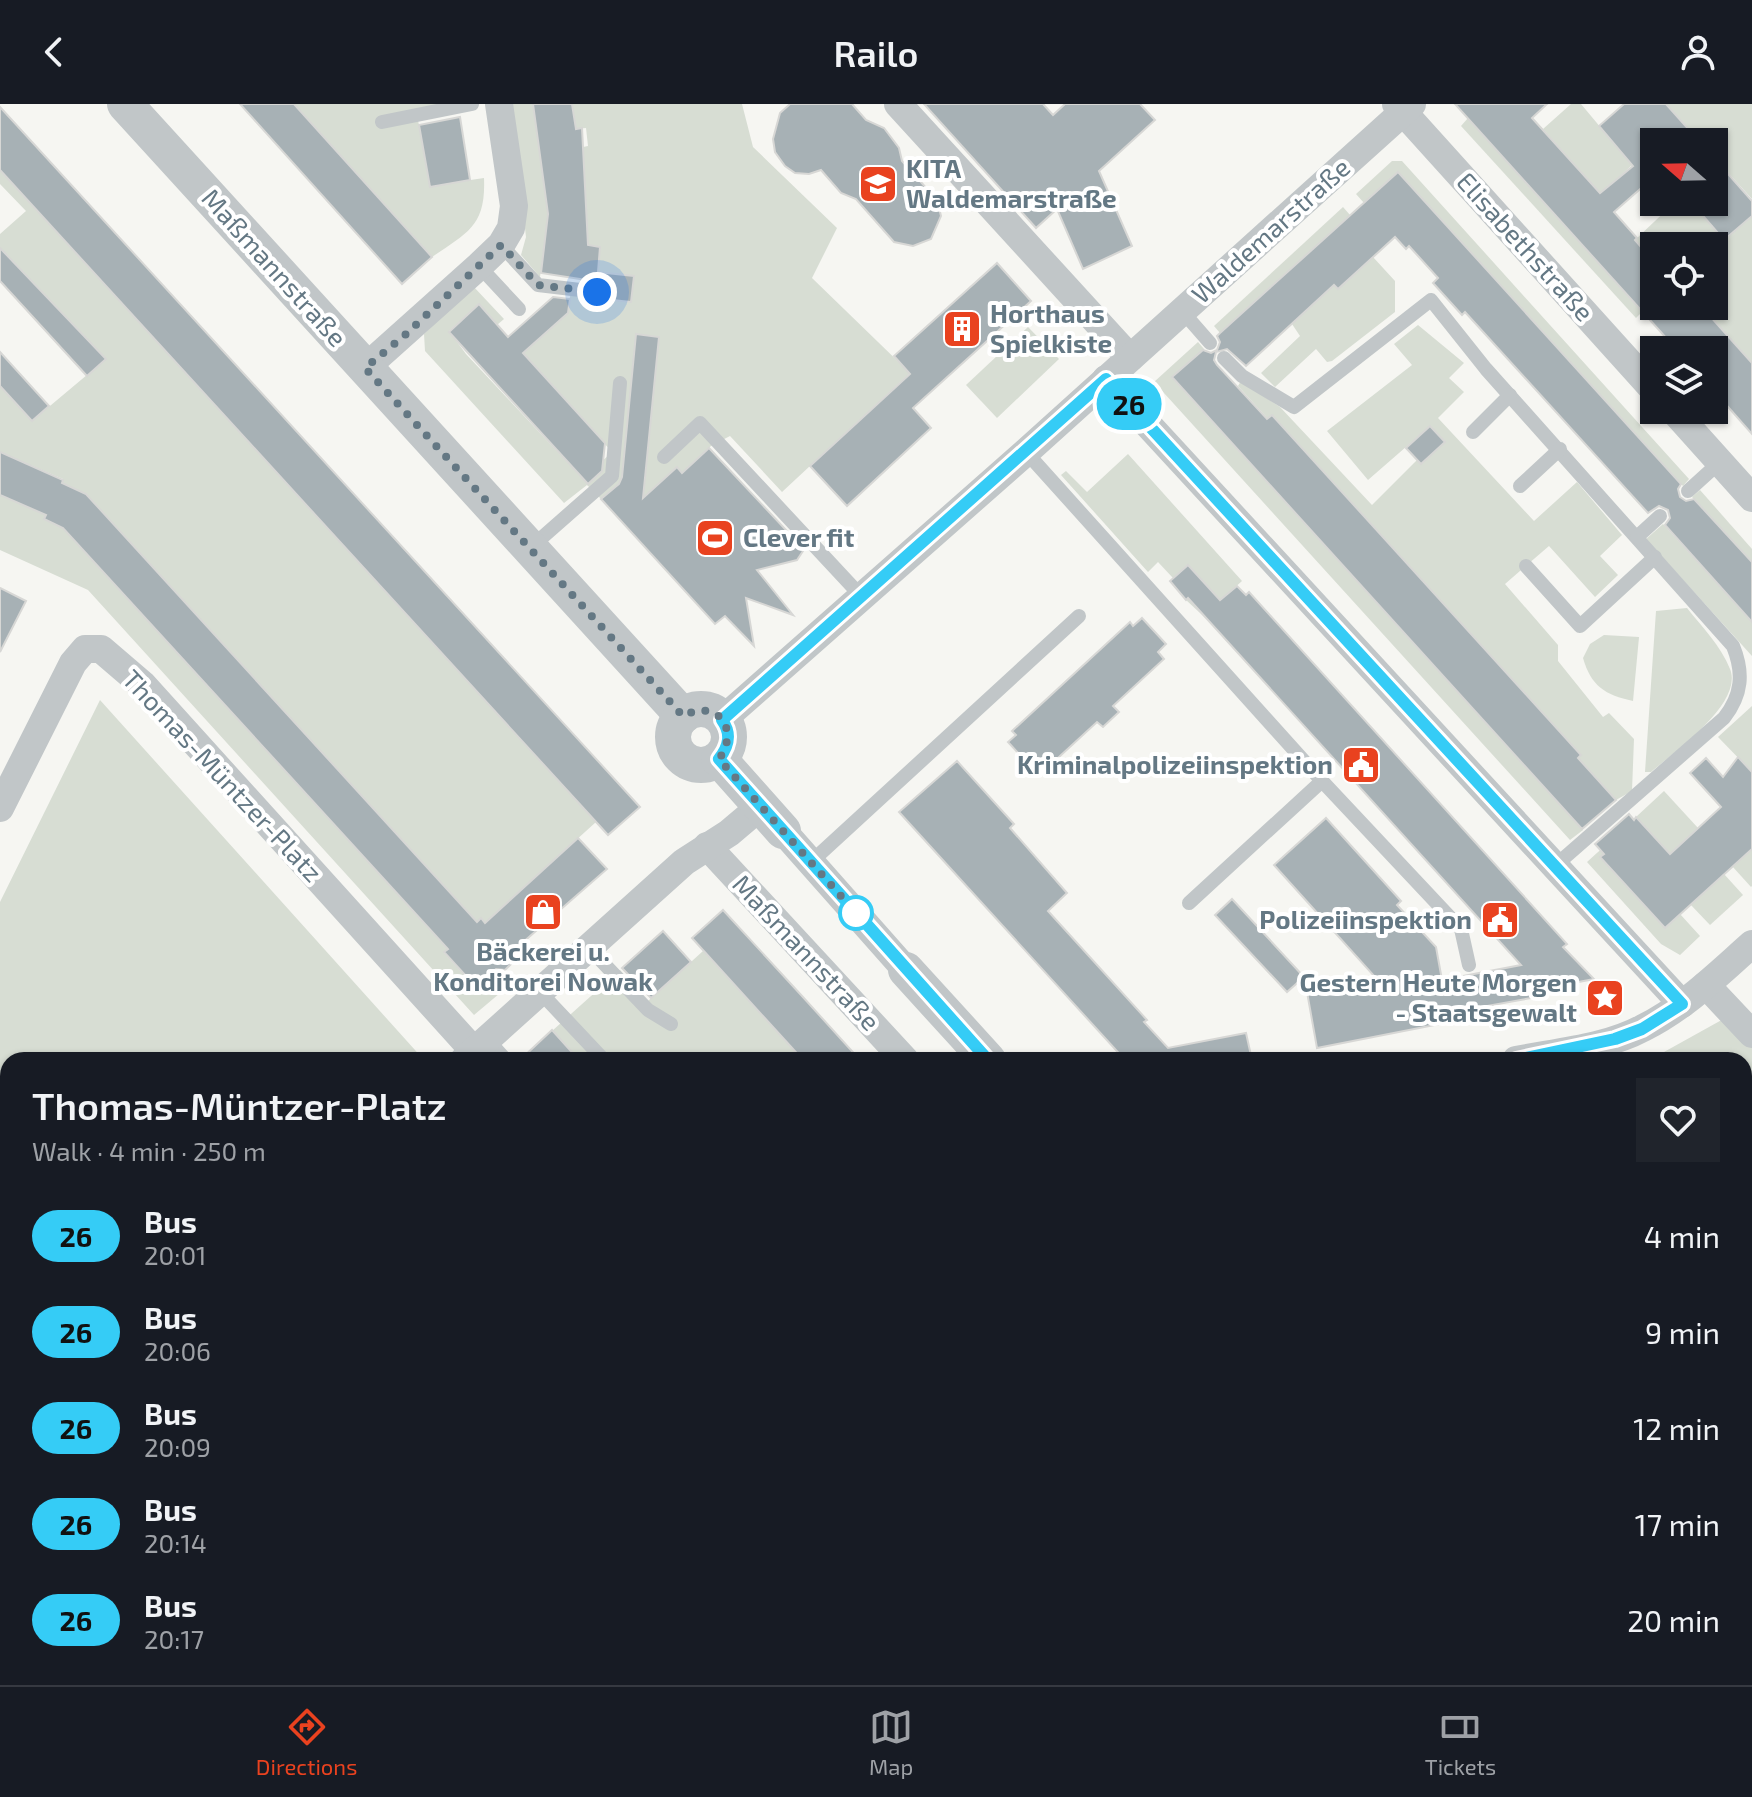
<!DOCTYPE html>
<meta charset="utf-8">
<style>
:root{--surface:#171b24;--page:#20242c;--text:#f1f3f6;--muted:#9ea1a6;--line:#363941;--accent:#e9421f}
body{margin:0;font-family:"Exo 2",sans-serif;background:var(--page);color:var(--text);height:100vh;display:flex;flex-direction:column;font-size:30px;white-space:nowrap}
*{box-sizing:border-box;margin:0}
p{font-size:26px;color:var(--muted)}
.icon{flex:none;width:44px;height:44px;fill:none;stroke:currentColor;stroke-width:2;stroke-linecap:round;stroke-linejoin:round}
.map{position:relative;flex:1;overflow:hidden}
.panel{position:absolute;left:0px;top:948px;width:1752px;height:634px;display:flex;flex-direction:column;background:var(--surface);border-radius:24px 24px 0 0;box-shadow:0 2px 6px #0004}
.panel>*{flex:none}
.badge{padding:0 16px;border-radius:26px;font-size:28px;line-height:52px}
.needle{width:52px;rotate:290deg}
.buttons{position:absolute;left:1640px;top:24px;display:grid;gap:16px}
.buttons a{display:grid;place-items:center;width:88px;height:88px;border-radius:0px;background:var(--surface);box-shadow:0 2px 6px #0004;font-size:40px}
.you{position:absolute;width:40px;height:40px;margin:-20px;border:6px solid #fff;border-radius:50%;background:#1a73e8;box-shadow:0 0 0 12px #1a73e833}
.map>.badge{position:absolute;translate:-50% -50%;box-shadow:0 0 0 4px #fff}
.round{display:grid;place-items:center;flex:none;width:84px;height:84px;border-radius:0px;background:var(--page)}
.overview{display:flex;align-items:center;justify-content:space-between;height:136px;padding:0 32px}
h1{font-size:38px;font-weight:600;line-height:60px}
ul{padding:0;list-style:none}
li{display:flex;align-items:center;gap:24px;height:96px;padding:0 32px}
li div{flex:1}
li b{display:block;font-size:30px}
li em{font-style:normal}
li .badge{min-width:88px;font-weight:700;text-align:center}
header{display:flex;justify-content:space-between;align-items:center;height:104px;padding:0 32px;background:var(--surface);font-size:36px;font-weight:600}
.dock{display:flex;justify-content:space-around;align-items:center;height:112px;border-top:2px solid var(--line);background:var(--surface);font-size:22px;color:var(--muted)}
.dock a{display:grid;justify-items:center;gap:4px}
.dock .on{color:var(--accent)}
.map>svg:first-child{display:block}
.green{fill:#d7ddd3}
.building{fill:#a7b1b5;stroke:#d7d7d5;stroke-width:2}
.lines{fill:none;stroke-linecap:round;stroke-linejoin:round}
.service{stroke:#c1c6c8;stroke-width:14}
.minor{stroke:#c1c6c8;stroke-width:28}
.tertiary{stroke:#c1c6c8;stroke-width:36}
.rail{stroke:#a1a9ae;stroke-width:6;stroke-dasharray:12 6;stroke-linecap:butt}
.line-casing{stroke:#fff;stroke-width:18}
.line{stroke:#35ccf6;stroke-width:12}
.walk{stroke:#647884;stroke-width:8;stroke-dasharray:0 14.4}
.stop-dot{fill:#fff;stroke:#35ccf6;stroke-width:4}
.labels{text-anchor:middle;stroke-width:8;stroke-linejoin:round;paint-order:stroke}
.poi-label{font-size:26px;font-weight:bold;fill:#647884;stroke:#fff;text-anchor:start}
.street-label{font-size:26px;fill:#647884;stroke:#fff}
</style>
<header><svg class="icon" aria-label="back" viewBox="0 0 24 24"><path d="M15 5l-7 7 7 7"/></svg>Railo<svg class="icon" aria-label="person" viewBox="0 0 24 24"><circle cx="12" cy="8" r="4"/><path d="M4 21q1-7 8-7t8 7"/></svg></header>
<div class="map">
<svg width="1752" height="1581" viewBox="0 0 1752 1581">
<rect width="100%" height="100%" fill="#f6f6f2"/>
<g class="green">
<path d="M294,0H459L418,16L430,82L484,74C486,122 468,128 432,153Z"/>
<polygon points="511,0 533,0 548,110 540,173 521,151 526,133"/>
<polygon points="572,0 742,0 753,43 837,124 812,174 910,269 782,388 730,332 711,342 682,369 677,364 643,394 658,233 637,230 620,395 610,404 587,381 564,399 425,247 424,230 473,182 504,215 497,221 478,201 449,227 466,250 583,375 612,348 523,249 568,209 570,192 580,177 583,141 583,43 588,42 586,24 576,25"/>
<polygon points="1571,0 1581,0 1632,61 1601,90 1543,25 1519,46 1526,7 1543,25"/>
<polygon points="1666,0 1752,0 1752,95 1714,53 1714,38 1701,38"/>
<polygon points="1468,14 1642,208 1636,214 1461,22"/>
<polygon points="1392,57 1402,57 1689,375 1683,382 1402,73 1394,72 1364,99 1356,90"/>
<polygon points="0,66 596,718 489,815 492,825 481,815 477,818 86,390 62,379 63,375 0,348 0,282 32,317 106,255 9,153 0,161 0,130 26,107 0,80"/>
<polygon points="1675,98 1691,98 1752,112 1752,259 1701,202 1714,202 1714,142 1654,142 1654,158 1635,136"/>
<polygon points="1343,103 1350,111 1220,229 1214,222"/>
<polygon points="1373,153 1395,177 1395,208 1332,257 1327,258 1316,245 1275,283 1261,269 1300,232 1292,220 1334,181 1338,185"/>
<polygon points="1418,221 1464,259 1449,274 1464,288 1438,314 1534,417 1577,378 1622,431 1600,452 1618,471 1595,493 1549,442 1505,480 1558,541 1558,557 1603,613 1609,609 1634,635 1632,687 1616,696 1238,282 1241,277 1280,303 1372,401 1417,356 1421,360 1445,337 1430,322 1368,376 1327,327 1412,261 1394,240"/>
<polygon points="1028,223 1059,255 997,314 966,281"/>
<polygon points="1198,238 1204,245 1172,274 1583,726 1570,736 1154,278"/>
<polygon points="1128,350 1242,477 1215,501 1212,520 1186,496 1188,461 1173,474 1158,458 1148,468 1061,371 1066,367 1087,388"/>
<polygon points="1700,386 1752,445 1752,458 1692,393"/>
<polygon points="0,391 46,411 44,415 63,424 448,845 444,849 475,883 493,867 506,884 474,911 88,486 0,446"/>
<polygon points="1663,420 1752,518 1752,552 1646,435"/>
<path d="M1687,504C1702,523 1721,542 1730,565C1744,599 1674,648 1651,668H1645L1656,507Z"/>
<path d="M1604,531L1639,533L1633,597C1605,591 1591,582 1583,554L1590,540Z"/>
<polygon points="100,596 424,956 8,956 8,1079 0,1081 0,798"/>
<polygon points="1752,602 1752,668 1718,633"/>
<polygon points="1664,687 1698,724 1669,751 1636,713"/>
<polygon points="1608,739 1611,743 1601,754 1664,823 1680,810 1700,832 1680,851 1661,840 1587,758"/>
<polygon points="1752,745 1752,782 1751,783 1732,762"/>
<polygon points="1724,770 1743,791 1710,821 1690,800"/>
<polygon points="703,847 803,956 579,956 552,927 620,866 648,897"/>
<polygon points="1727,913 1752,935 1752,1047 1744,1049 1744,956 1641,956 1664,948"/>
</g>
<g class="building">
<polygon points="240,0 294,0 432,153 402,180"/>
<polygon points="533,0 572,0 576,25 582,24 588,141 600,143 598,168 634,172 631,198 603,195 606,185 599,178 541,169 548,110"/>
<polygon points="790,0 852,0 866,16 884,24 899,44 902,57 937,96 941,112 931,135 913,142 894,138 856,95 841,89 821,66 809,70 795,69 785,62 775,48 773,35 780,9"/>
<polygon points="924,0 1043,0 1053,11 1065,0 1140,0 1155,16 1099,67 1132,142 1083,165 1057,105 1036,124"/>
<polygon points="1455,0 1547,0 1532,14 1600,89 1633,62 1599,22 1624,0 1666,0 1700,38 1654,38 1654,83 1647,75 1647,79 1614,108 1637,134 1635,136 1654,158 1654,202 1701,202 1752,259 1752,330 1714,287 1714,246 1677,246"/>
<polygon points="0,3 640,703 608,731 0,66"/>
<polygon points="460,13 470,76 430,83 419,21"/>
<polygon points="1714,54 1752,97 1752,112 1724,136 1691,98 1714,98"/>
<polygon points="1398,68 1681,380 1678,385 1680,393 1686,397 1694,395 1752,458 1752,518 1665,421 1670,414 1668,406 1659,402 1648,409 1465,208 1462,211 1433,179 1438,174 1409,142 1406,145 1395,133 1338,185 1334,181 1246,262 1227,245 1216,248 1214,256 1217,261 1267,315 1272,311 1581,651 1578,654 1616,696 1582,725 1172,273 1203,246 1211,249 1217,246 1220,238 1217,232 1220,229"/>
<polygon points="0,144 106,255 87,272 0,177"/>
<polygon points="997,159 1031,197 913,304 931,324 847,402 810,362 910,270 894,252"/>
<polygon points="553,193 570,195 568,209 523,249 605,339 602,367 588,380 449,228 479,200 508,233"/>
<polygon points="636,230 659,233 643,394 677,363 682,369 709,344 801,442 803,447 797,456 757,466 793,511 746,494 754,542 725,512 715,520 601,395 619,380 622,373"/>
<polygon points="0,248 49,302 32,317 0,282"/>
<polygon points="1430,322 1445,338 1421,360 1406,344"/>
<polygon points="0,348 63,376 62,379 86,390 477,818 481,814 485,819 578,734 607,765 513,847 513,858 505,866 496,865 476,883 444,848 448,845 63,424 44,415 46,411 0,391"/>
<polygon points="1188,461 1220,496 1237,482 1246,491 1249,488 1567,840 1563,843 1594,875 1547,884 1548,891 1448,909 1450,918 1317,944 1307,888 1376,874 1274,761 1326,714 1401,797 1397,801 1436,843 1442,876 1521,861 1188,494 1186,496 1170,477"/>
<polygon points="0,484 26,497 0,548"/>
<polygon points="1142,514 1166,540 1158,548 1164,555 1113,602 1119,608 1103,623 1097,618 1047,664 1039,655 1031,663 1008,638 1016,631 1012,627 1130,518 1133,522"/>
<polygon points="1738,653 1752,668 1752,745 1665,824 1600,753 1604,750 1595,740 1629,710 1634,716 1636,713 1670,750 1721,703 1690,669 1706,654 1723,673"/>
<polygon points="957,657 1014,720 1010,724 1067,789 1048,807 1147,916 1144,918 1168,944 1246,929 1252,956 1125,956 899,708"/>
<polygon points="1232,795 1304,873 1287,888 1215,811"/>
<polygon points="723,806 802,892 860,956 803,956 692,834"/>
<polygon points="663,827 691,858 651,894 622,864"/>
<polygon points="552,926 579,956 520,956"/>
</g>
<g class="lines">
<g class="service">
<polyline points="382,18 472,0"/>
<polyline points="501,141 538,181 597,188"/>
<polyline points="479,162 519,205"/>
<polyline points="1182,207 1210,239"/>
<path d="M1224,254L1242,272L1294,303L1431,196L1486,265L1733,542C1744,569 1742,591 1724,614L1556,761"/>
<polyline points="1473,328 1510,291"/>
<polyline points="1026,348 1322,677 1461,825 1469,861"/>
<polyline points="664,353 700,319 862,493"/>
<polyline points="1520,382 1560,345"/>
<polyline points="1688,387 1720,358"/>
<polyline points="1637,433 1660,412"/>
<polyline points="529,445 612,372 620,279"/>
<polyline points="1526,462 1580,522 1655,453"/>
<polyline points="811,758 1079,512"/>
<polyline points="1189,799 1322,677"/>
<polyline points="589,844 648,906 671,920"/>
<polyline points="540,888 604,956"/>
<polyline points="487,935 506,956"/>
</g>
<g class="minor">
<polyline points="898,0 1130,254"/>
<polyline points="1396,0 1654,286"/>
<polyline points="365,264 479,162 501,141 511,124 514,102 499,0"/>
<polyline points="1106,275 1682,900"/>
<polyline points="1673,306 1752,394"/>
<polyline points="722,616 1026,348 1412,0"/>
<polyline points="0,704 73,559 85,545 101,545 143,581 474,947"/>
<polyline points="783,727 906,866"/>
<polyline points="707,742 905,956"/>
<polyline points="1706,881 1752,930"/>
<polyline points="464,956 684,758 729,729 761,702"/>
<path d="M1516,956C1557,948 1606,944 1643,924C1685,903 1718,870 1752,840"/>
<polyline points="0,1088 8,1086"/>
<polyline points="0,1392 8,1391"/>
<polyline points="1041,1574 1043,1581"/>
<polyline points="1480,1574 1486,1581"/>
</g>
<g class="tertiary">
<polyline points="125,0 683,612"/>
<circle cx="701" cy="633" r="28"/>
<polyline points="719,655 783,727"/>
<polyline points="906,866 988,956"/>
<polyline points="1744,1375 1752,1374"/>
<polyline points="1540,1574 1546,1581"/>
<polyline points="733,1581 768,1574"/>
</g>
<g class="rail">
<polyline points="1744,1062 1752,1060"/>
<polyline points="1744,1111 1752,1110"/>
<polyline points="0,1430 8,1429"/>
<polyline points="0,1467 8,1466"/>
</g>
</g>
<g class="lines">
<g class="line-casing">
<path id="line" d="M988,956L719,655C729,642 732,630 722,616L1106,275L1682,900L1642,925L1615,935L1516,956"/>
</g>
<use href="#line" class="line"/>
<path class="walk" d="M597,188L538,181L501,141L405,231L365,264L683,612C716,594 741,624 719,655L856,809"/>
</g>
<defs>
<g id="school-square" transform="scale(2)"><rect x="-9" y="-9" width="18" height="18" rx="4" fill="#e9421f" stroke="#fff"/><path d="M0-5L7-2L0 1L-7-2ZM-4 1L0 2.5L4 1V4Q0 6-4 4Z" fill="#fff"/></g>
<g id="building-square" transform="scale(2)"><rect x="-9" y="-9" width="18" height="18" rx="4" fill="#e9421f" stroke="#fff"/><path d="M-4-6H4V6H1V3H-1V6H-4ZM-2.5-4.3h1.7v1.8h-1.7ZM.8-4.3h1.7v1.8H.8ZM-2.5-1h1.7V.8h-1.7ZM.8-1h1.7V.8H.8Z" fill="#fff"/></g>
<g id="stadium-square" transform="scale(2)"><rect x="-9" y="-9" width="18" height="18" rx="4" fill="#e9421f" stroke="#fff"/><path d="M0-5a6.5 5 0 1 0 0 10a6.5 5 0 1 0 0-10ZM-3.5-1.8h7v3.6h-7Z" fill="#fff"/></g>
<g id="civic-square" transform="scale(2)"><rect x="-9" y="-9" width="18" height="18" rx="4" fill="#e9421f" stroke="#fff"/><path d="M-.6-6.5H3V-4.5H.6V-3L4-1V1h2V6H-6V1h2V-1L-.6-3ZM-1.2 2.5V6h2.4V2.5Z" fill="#fff"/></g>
<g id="shop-square" transform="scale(2)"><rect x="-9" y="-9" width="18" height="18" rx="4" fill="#e9421f" stroke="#fff"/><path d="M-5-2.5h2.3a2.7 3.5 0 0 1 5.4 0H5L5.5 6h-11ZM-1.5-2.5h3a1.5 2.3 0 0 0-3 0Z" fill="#fff"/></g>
<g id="sight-square" transform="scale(2)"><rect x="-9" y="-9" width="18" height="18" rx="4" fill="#e9421f" stroke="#fff"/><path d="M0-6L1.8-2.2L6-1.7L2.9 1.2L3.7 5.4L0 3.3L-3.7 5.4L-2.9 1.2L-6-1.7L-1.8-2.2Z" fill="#fff"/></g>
</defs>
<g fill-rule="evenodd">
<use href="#school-square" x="878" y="80"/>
<use href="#building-square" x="962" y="225"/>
<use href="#stadium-square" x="715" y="434"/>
<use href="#civic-square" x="1361" y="661"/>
<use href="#shop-square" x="543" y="808"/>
<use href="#civic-square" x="1500" y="816"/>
<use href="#sight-square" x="1605" y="894"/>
</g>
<circle class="stop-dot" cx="856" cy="809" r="16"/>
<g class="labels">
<g class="poi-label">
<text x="906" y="74">KITA<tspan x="906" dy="30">Waldemarstraße</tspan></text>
<text x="990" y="219">Horthaus<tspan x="990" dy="30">Spielkiste</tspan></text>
<text x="743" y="443">Clever fit</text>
<text x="1333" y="670" text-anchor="end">Kriminalpolizeiinspektion</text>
<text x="1472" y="825" text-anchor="end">Polizeiinspektion</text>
<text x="543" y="857" text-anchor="middle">Bäckerei u.<tspan x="543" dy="30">Konditorei Nowak</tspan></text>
<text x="1577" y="888" text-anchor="end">Gestern Heute Morgen<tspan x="1577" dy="30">- Staatsgewalt</tspan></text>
</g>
<g class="street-label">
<text transform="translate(1271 127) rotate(-42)" y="9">Waldemarstraße</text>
<text transform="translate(1525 143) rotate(48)" y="9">Elisabethstraße</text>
<text transform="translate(274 164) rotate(48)" y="9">Maßmannstraße</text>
<text transform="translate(222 672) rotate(47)" y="9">Thomas-Müntzer-Platz</text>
<text transform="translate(806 849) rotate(47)" y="9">Maßmannstraße</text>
</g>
</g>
</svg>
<div class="buttons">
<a><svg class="needle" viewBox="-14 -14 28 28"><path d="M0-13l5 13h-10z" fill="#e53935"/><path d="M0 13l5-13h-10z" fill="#9ea1a6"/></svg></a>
<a><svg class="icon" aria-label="locate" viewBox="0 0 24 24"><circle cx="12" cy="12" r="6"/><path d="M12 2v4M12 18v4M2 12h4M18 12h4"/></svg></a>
<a><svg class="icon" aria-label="layers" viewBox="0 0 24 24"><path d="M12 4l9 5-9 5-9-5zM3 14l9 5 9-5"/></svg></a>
</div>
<div class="you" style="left:597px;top:188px"></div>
<b class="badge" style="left:1129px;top:300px;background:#35ccf6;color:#111">26</b>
<section class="panel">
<div class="overview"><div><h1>Thomas-Müntzer-Platz</h1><p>Walk · 4 min · 250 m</p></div><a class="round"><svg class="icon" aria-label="heart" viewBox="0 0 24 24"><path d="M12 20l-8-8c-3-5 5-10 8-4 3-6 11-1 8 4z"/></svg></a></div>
<ul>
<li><span class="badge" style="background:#35ccf6;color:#111">26</span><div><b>Bus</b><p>20:01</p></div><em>4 min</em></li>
<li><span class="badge" style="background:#35ccf6;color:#111">26</span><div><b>Bus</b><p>20:06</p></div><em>9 min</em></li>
<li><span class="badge" style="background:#35ccf6;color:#111">26</span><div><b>Bus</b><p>20:09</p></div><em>12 min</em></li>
<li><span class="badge" style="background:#35ccf6;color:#111">26</span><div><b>Bus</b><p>20:14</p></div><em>17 min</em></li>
<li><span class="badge" style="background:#35ccf6;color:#111">26</span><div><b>Bus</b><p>20:17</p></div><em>20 min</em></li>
</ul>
</section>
</div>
<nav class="dock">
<a class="on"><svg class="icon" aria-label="directions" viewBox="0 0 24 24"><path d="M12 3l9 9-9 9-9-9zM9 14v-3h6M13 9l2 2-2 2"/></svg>Directions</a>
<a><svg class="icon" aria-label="map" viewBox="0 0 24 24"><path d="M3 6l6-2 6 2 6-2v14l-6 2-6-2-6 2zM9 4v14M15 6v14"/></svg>Map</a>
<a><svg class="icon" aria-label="tickets" viewBox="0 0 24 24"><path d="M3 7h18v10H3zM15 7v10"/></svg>Tickets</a>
</nav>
